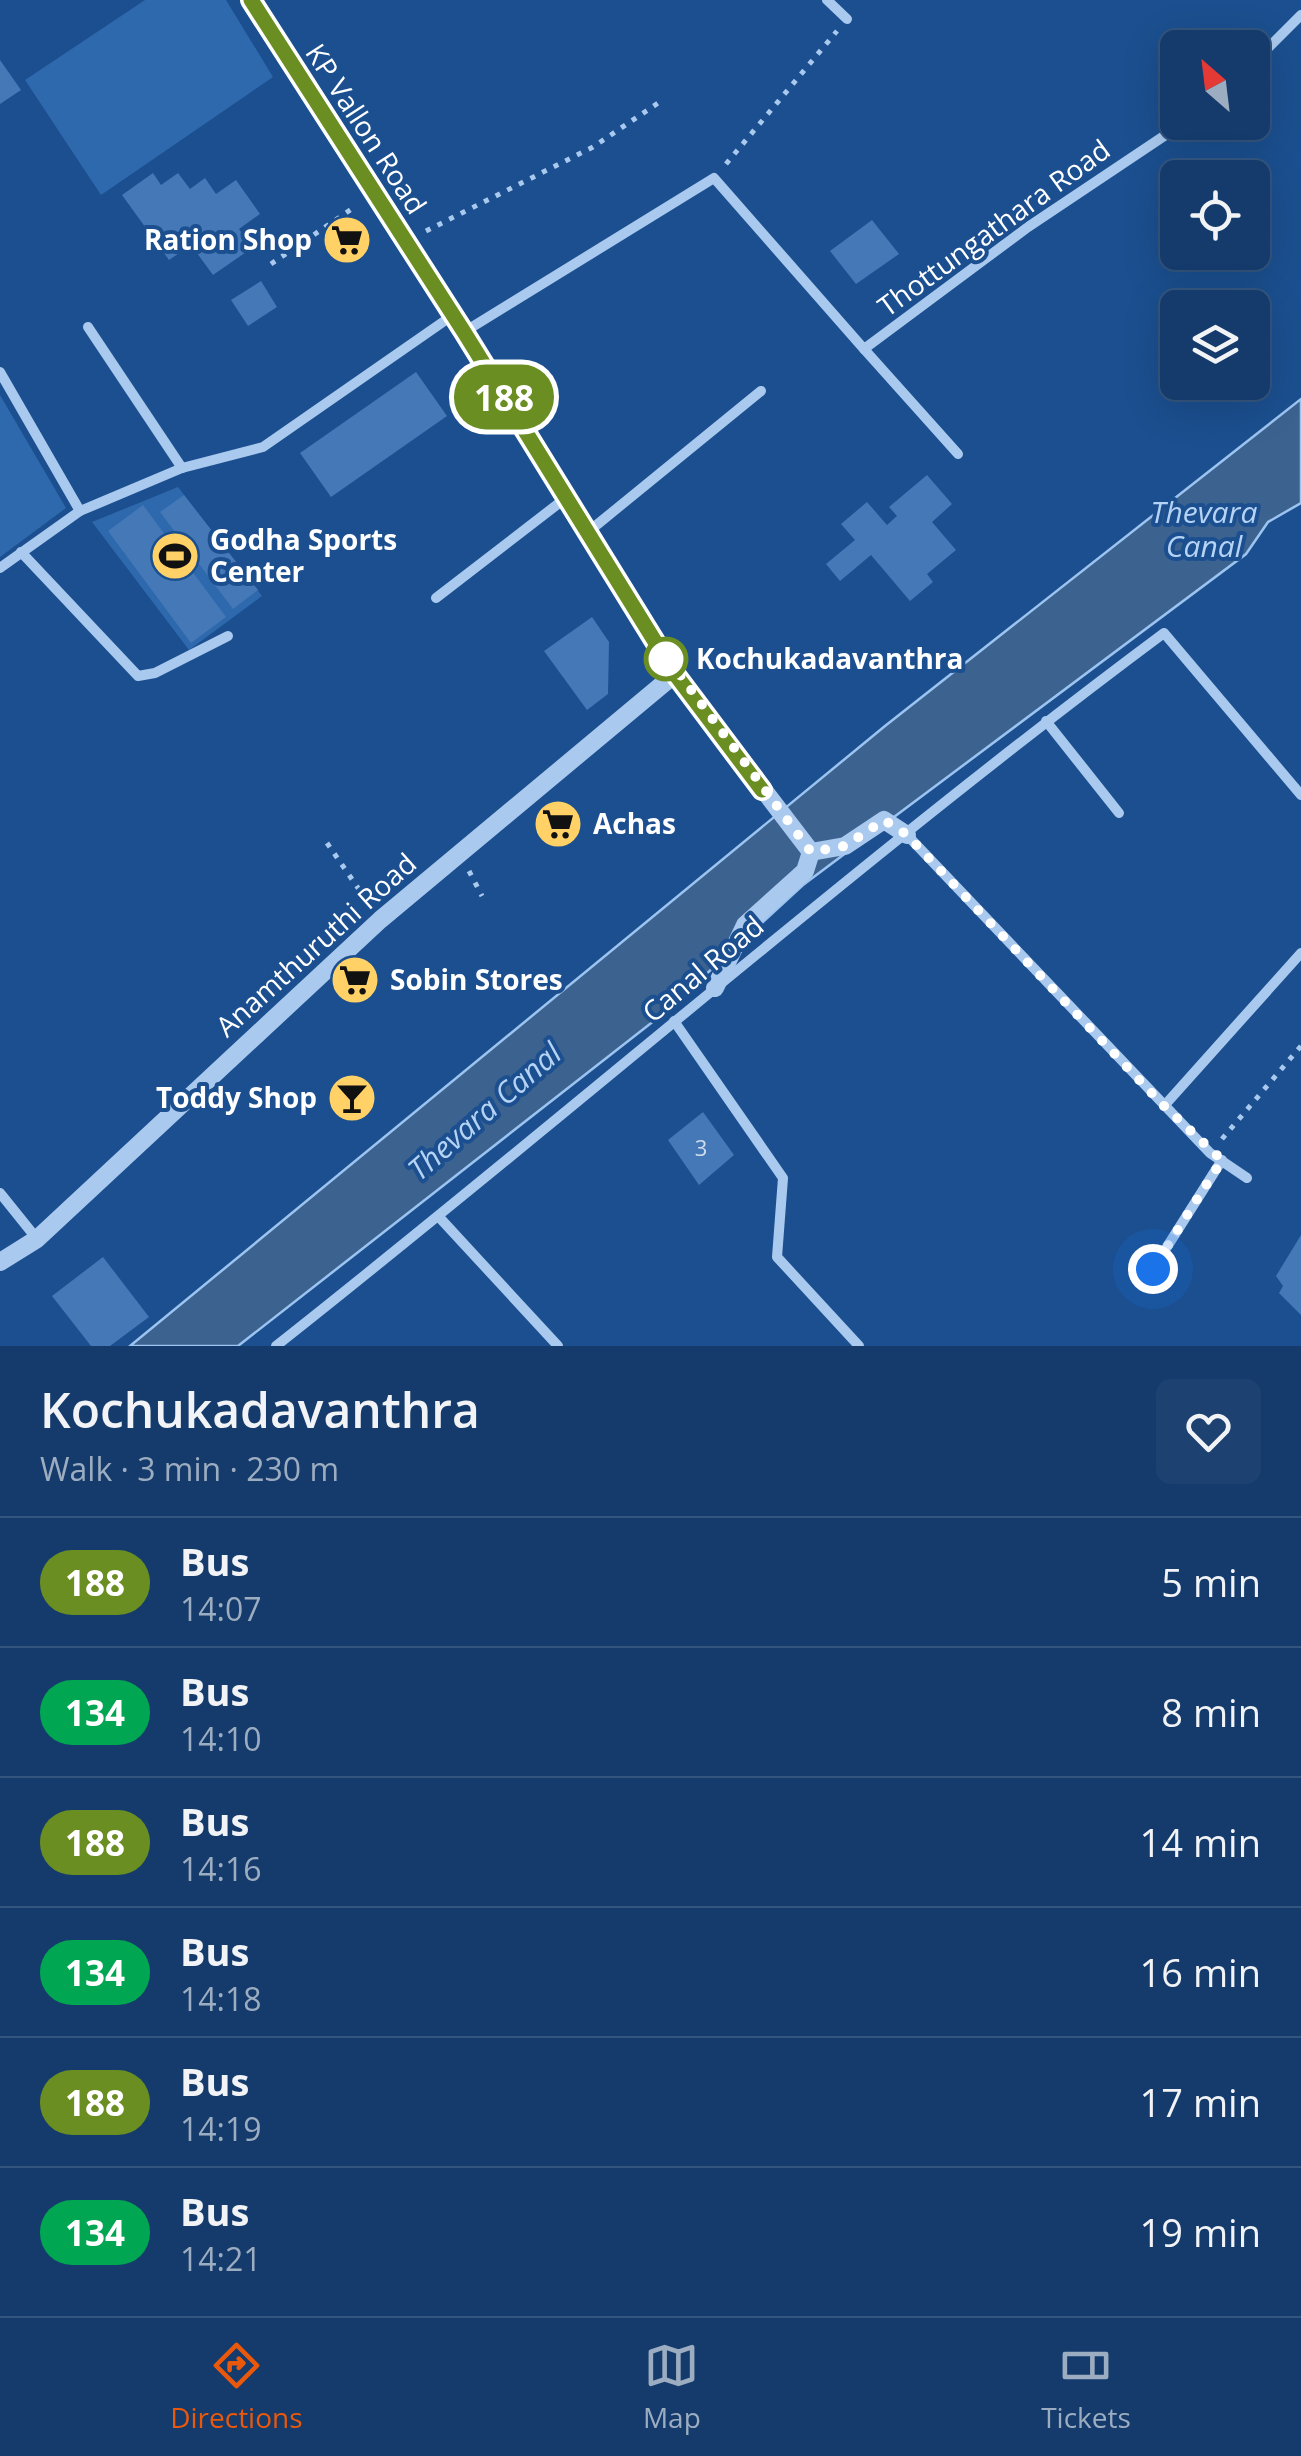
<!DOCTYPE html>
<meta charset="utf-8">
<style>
:root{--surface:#143b6b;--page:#1d4271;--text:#f1f3f6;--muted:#9dadc1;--line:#33557e;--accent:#ea580c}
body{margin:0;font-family:"Open Sans",sans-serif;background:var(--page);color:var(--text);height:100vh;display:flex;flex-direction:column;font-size:38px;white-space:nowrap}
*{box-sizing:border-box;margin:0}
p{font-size:32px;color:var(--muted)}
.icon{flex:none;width:55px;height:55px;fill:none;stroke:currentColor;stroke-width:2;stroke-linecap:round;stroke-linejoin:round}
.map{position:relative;height:1346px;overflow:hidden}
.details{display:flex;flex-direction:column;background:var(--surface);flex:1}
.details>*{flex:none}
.badge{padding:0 20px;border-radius:32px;font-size:35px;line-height:65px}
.needle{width:65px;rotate:332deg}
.tools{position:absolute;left:1160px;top:30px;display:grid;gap:20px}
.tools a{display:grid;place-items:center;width:110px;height:110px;border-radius:15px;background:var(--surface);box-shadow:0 10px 40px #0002,0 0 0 2px var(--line);font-size:50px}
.you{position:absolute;width:50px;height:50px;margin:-25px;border:8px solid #fff;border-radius:50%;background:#1a73e8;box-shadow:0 0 0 15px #1a73e833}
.map>.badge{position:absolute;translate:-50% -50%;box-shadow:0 0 0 5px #fff}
.round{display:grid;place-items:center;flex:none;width:105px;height:105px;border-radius:15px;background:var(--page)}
.head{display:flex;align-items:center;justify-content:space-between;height:170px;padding:0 40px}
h1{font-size:48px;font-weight:600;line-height:75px}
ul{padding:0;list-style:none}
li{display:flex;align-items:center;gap:30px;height:130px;padding:0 40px;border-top:2px solid var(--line)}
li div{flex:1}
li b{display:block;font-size:38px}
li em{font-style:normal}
li .badge{min-width:110px;font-weight:700;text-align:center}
.dock{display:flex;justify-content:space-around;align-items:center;height:140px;border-top:2px solid var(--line);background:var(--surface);font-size:28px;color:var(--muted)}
.dock a{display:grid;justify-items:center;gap:5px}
.dock .selected{color:var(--accent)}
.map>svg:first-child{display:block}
.green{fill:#2e69ad}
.water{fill:#3c6290;stroke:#9cc4f0;stroke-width:2.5}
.building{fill:#4478b7}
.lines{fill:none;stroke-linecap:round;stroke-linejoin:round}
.path{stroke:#a9c9ee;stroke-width:5;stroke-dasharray:5 8;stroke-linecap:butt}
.minor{stroke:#a9c9ee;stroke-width:10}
.tertiary{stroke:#a9c9ee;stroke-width:18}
.line-casing{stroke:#fff;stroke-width:22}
.line{stroke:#6b8e23;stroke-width:15}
.walk{stroke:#fff;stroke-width:10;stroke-dasharray:0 18}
.stop-dot{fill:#fff;stroke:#6b8e23;stroke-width:5}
.labels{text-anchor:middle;stroke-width:8;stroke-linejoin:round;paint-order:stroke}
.number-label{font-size:22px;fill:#d0dded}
.street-label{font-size:28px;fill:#fff;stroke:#1b4f8f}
.poi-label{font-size:28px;font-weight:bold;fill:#fff;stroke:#1b4f8f;text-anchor:start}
.stop-label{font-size:28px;font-weight:bold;fill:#fff;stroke:#1b4f8f;text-anchor:start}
.water-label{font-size:30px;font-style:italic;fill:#b5d3f5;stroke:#1b4f8f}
</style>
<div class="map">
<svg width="1301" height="1346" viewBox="0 0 1301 1346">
<rect width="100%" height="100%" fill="#1b4f8f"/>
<g class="green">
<polygon points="145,0 226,0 273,77 101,195 25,80"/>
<polygon points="0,395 66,508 0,557"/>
<polygon points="178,487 262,596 189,650 92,522"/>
</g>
<polygon class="water" points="1301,399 1301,503 1268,522 1246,554 803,885 664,1013 238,1346 130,1346 885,726"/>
<g class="building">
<polygon points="0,60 21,90 0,104"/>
<polygon points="153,173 161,185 178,173 190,189 205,178 216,194 236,180 260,214 239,229 252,248 213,275 191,245 169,260 122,195"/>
<polygon points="872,220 899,254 856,284 830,251"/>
<polygon points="261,281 277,307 248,326 231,300"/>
<polygon points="416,372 447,416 331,497 300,453"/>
<polygon points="927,475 952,504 932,522 956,550 927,574 933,582 910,601 871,555 840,581 826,564 855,540 841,524 867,502 887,525 897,516 889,507"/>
<polygon points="184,495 258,590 233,609 160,512"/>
<polygon points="143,505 226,617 191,643 108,531"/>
<polygon points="592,617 609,642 608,694 587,710 544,651"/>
<polygon points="703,1112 734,1155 699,1185 668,1140"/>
<polygon points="1301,1235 1301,1315 1279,1293 1283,1286 1276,1276"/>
<polygon points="103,1257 149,1317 110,1346 91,1346 52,1296"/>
</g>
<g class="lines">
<g class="path">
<polyline points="726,164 837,31"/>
<polyline points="426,231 593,147 664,99"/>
<polyline points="271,264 356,206"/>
<polyline points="327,843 367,901"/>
<polyline points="469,871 482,896"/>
<polyline points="1222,1139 1301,1046"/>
</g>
<g class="minor">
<polyline points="827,0 847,19"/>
<polyline points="1252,64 1301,15"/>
<polyline points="88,327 182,468"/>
<polyline points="464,332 714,178 864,349 1028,227 1185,122"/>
<polyline points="864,349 958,454"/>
<polyline points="0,372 80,511"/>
<polyline points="588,532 761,391"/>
<polyline points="21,552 138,676 155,673 228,636"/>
<polyline points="0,568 80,511 182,468 263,447 453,315"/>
<polyline points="436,598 567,497"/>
<polyline points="1046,721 1119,813"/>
<polyline points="907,835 1210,1153 1247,1178"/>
<polyline points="674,1021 783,1178 777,1257 859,1346"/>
<polyline points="1164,1106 1301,953"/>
<polyline points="0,1193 37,1239"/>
<polyline points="439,1217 558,1346"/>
<polyline points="1153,1269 1222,1160"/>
<path d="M276,1346C574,1111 859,860 1164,633L1301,795"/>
</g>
<g class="tertiary">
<polyline points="251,0 464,332 675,674 811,852"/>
<polyline points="811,852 845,846 884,820 907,835"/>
<polyline points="715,988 745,925 805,871 811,852"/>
<polyline points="0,1262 37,1239 380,920 675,674"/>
</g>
</g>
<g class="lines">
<g class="line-casing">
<polyline id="line" points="251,0 464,332 675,674 762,790"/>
</g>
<use href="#line" class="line"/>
<polyline class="walk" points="666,659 658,645 811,852 845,846 884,820 906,834 1164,1106 1222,1160 1153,1269"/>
</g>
<defs>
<g id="supermarket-disc" transform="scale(2.5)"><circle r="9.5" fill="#ffd166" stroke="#1b4f8f"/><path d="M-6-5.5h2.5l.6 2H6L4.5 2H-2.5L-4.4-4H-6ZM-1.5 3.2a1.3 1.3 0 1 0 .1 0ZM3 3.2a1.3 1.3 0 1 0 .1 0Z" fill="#111"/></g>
<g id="stadium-disc" transform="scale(2.5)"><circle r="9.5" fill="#ffd166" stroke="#1b4f8f"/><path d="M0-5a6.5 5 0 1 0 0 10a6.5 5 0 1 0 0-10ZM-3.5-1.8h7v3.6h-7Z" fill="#111"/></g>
<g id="bar-disc" transform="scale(2.5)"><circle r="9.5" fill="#ffd166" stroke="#1b4f8f"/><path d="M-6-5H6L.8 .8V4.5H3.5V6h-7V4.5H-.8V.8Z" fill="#111"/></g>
</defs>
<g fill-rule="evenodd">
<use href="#supermarket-disc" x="347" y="240"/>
<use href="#stadium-disc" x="175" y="556"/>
<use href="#supermarket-disc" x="558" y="824"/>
<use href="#supermarket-disc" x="355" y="980"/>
<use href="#bar-disc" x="352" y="1098"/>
</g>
<circle class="stop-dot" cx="666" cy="659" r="20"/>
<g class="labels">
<g class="number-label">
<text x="701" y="1156">3</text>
</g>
<g class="street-label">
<text transform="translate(366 129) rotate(57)" y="10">KP Vallon Road</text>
<text transform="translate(994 228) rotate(-36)" y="10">Thottungathara Road</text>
<text transform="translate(316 945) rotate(-42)" y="10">Anamthuruthi Road</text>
<text transform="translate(703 969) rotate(-40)" y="10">Canal Road</text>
</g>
<g class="poi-label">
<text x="312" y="250" text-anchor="end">Ration Shop</text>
<text x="210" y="550">Godha Sports<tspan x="210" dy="32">Center</tspan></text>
<text x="593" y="834">Achas</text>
<text x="390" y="990">Sobin Stores</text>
<text x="317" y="1108" text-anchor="end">Toddy Shop</text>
</g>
<g class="stop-label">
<text x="696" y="669">Kochukadavanthra</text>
</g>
<g class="water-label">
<text x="1204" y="523">Thevara<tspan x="1204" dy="34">Canal</tspan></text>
<text transform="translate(485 1112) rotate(-41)" y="10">Thevara Canal</text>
</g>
</g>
</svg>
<div class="tools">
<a><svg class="needle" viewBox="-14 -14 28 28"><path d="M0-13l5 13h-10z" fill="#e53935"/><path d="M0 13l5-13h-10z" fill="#9dadc1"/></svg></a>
<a><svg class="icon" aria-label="locate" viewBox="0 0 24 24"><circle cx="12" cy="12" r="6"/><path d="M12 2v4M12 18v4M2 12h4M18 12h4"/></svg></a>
<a><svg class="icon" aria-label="layers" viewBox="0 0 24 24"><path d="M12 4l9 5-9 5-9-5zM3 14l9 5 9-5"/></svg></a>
</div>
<div class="you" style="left:1153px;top:1269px"></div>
<b class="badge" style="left:504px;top:397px;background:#6b8e23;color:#fff">188</b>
</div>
<section class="details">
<div class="head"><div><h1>Kochukadavanthra</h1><p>Walk · 3 min · 230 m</p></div><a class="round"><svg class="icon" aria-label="heart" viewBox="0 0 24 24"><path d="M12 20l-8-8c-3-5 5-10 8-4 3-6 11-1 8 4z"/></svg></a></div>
<ul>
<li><span class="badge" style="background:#6b8e23;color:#fff">188</span><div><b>Bus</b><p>14:07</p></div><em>5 min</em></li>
<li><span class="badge" style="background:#00a651;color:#fff">134</span><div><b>Bus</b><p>14:10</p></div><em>8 min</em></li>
<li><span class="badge" style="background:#6b8e23;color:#fff">188</span><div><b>Bus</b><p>14:16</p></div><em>14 min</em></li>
<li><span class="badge" style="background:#00a651;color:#fff">134</span><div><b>Bus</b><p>14:18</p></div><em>16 min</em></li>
<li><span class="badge" style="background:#6b8e23;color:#fff">188</span><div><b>Bus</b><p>14:19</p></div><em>17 min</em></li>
<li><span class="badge" style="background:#00a651;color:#fff">134</span><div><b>Bus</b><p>14:21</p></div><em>19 min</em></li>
</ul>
</section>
<nav class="dock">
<a class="selected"><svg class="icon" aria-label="directions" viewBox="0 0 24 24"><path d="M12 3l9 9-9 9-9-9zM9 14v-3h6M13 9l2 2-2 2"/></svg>Directions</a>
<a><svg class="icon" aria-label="map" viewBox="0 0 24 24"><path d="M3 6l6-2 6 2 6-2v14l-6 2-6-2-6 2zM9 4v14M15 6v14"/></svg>Map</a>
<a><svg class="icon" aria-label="tickets" viewBox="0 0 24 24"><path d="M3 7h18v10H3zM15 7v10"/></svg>Tickets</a>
</nav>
